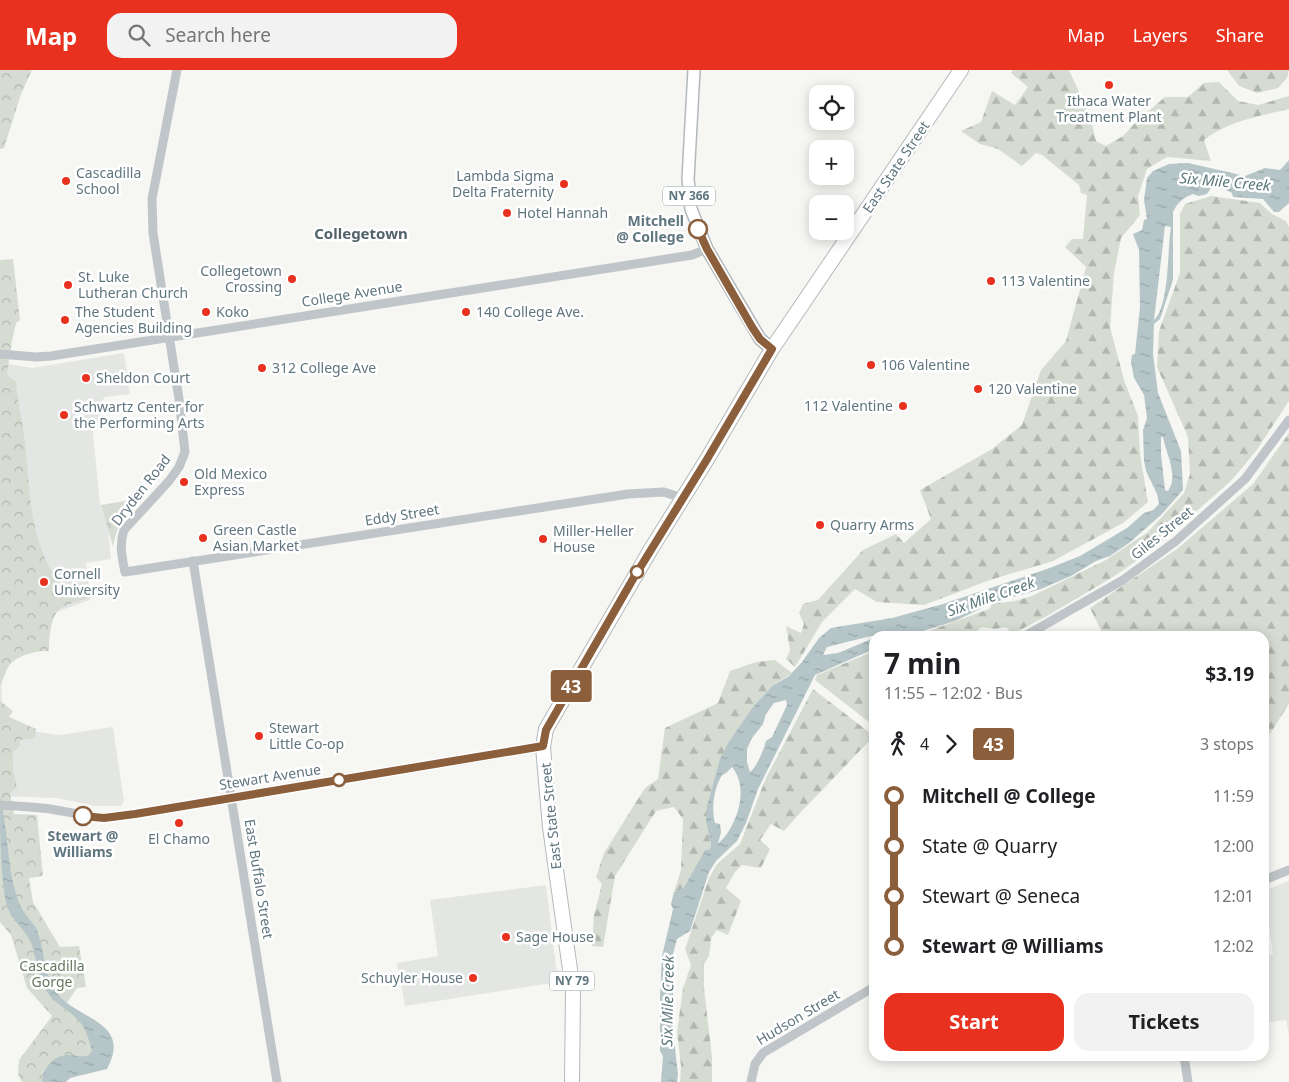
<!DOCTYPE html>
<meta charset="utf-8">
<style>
:root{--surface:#fff;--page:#f2f2f2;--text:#202124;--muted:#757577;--accent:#e93120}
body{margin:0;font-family:"Noto Sans",sans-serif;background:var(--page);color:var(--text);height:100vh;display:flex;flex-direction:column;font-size:19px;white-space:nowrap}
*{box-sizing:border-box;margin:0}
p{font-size:16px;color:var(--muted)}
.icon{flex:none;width:28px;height:28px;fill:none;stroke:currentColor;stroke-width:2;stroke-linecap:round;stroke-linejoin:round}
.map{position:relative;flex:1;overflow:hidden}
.side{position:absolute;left:869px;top:561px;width:400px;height:430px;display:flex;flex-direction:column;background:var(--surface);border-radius:15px;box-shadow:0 2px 12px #0003}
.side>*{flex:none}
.badge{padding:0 10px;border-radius:4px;font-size:18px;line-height:32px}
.fabs{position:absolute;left:809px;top:15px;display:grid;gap:10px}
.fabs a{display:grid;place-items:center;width:45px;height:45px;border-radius:10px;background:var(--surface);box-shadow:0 2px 12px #0003;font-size:25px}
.map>.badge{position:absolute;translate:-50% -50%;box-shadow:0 0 0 2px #fff}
.legs{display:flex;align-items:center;gap:8px;height:55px;padding:0 15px;font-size:16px}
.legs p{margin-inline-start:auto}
.headline{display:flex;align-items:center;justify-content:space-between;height:85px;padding:0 15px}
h1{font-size:28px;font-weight:700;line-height:38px}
.button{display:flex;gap:10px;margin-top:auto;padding:10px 15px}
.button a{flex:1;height:58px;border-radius:15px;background:var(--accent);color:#fff;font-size:20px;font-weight:700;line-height:58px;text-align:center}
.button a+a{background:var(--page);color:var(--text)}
ul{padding:0 15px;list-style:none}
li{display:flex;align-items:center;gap:18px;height:50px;font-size:19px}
li i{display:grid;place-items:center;width:8px;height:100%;margin:0 6px;background:currentColor}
li i::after{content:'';width:12px;height:12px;margin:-6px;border:4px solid;border-radius:50%;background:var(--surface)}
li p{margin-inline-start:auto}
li:first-child i{background:linear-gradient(#0000 50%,currentColor 0)}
li:last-child i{background:linear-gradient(currentColor 50%,#0000 0)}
header{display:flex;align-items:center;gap:30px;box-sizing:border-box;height:70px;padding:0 25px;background:var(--accent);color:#fff}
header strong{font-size:24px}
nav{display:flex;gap:28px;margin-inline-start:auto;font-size:18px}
.search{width:350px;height:45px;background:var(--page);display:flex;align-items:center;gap:12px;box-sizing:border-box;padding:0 18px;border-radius:15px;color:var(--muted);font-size:19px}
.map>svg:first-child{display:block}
.built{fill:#e4e6e4}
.forest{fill:url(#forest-firs)}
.park{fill:url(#park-crowns)}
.water{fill:url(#water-ripples);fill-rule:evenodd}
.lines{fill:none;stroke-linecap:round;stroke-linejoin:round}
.major-casing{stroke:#b2b9bc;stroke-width:14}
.highway-casing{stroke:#b4b9bc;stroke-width:16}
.minor{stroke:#bfc5c8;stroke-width:9}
.major{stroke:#fff;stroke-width:11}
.highway{stroke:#fff;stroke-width:14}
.line-1-casing{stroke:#fff;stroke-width:11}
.line-1{stroke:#8b5e3c;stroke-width:8}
.poi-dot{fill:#e93120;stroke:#fff;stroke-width:2}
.stop-1-dot{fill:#fff;stroke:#8b5e3c;stroke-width:2.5}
.labels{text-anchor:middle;stroke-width:5;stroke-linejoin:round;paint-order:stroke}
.shield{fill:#fff;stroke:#909fa5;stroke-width:1}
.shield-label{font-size:12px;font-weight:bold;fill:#60767f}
.poi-label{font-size:14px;fill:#60767f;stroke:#fff;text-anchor:start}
.street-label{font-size:14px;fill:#60767f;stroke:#fff}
.stop-label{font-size:14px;font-weight:bold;fill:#60767f;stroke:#fff;text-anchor:end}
.park-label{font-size:14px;fill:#67775f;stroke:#fff}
.water-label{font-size:15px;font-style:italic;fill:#5b777b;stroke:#fff}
.neighbourhood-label{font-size:15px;font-weight:bold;fill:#52636a;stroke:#fff}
</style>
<header>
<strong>Map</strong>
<div class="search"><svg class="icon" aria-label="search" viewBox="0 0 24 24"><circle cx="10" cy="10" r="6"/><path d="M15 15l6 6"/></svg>Search here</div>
<nav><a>Map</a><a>Layers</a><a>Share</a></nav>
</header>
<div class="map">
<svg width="1289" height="1012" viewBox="0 0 1289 1012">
<defs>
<pattern id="forest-firs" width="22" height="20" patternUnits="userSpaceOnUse" patternTransform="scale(1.25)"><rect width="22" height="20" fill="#d7dcd2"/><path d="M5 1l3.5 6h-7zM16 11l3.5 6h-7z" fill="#b2b7b0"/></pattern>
<pattern id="park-crowns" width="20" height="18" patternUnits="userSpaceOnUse" patternTransform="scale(1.25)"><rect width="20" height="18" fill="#d7dcd2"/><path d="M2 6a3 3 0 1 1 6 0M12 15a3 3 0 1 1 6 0" fill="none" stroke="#b2b7b0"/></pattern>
<pattern id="water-ripples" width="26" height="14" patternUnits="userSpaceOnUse" patternTransform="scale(1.25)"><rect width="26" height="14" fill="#b6c6c8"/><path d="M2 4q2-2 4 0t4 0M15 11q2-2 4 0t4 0" fill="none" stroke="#97a5a8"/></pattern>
</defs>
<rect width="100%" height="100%" fill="#f6f6f3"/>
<g class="built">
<polygon points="0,280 4,293 32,298 124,283 130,324 105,327 98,335 101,353 92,354 100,433 108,459 111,489 86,493 90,530 42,547 1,604 3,657 59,665 113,657 124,731 121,736 96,736 56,728 0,726"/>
<polygon points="1289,811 1289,966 1286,950 1264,953 1264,887 1273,884 1264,821"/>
<polygon points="546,815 558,912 405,936 397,893 438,886 430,830"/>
</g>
<g class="forest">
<path d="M1013,0H1069L1090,46L1096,71L1106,76L1123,66L1136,52L1165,27H1188L1204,13L1219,12L1238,31L1258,35L1289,26V39C1260,46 1227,51 1204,70L1211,91L1167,87L1147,99L1138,126L1140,145L1121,168L1114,203L1110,257L1124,310L1138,346L1140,384L1148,432L1123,453L1053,491L990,510L924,535L877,532L855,519L822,552L795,597L786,589L790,580L786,556L801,563L804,554L799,543L803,534L818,530L863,480L896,464L904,473L931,449L920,420L992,379L1022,355L1041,300L1066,271L1086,197L1065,177L1072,169H1083L1087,125L1081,123L1079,115L1042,85L1036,83L1022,96L998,79L980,74L961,61L981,52L992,21L1015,35L1028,17L1011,3Z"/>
<polygon points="1227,0 1289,0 1287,8 1278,18 1257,23 1239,16"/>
<polygon points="1211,126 1260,133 1272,144 1286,151 1289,157 1289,331 1256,381 1231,411 1151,481 1113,507 1047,546 1012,564 1006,557 995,559 982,557 970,566 915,566 989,539 992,534 1015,531 1032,526 1106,490 1148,462 1184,423 1190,404 1188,367 1157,297 1159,261 1180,203 1180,144 1185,134"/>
<polygon points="1289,363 1289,634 1264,673 1264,566 1104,566 1090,538 1177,479 1253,414"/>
<polygon points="874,581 874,656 815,610 817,605"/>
<polygon points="775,590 792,603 772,616 752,638 728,673 706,752 711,775 710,779 705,780 683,819 674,822 681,800 683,749 674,737 656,741 615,806 603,877 592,876 594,845 602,814 596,807 604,783 645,718 658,709 665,658 718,633 730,601 756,592"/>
<polygon points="813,619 874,666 801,742 784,761 771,754 760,770 770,779 761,798 742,795 735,802 726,818 741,831 728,865 717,860 711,868 709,886 704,894 704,918 712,987 712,1012 680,1012 681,996 677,962 683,918 691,895 685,879 709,808 717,794 740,774 766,708"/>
</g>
<g class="park">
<polygon points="0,0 32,0 21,24 4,78 0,79"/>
<path d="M13,189L20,250L16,253L12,271L7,305L16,312C18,335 24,358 26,381C30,427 31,478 62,516L74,519L93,517L94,527C84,530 64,533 57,542C50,551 49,570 49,581C36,580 15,586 8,597C5,603 3,610 0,617V190Z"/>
<path d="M131,430H141C127,446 116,454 113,477L101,435Z"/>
<polygon points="0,631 13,641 9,647 36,659 35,668 20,670 20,676 13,682 13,700 17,718 10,723 14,744 37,745 43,806 29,808 33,832 60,877 79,876 86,917 77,918 66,934 81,942 108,977 52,1012 22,1012 18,1004 19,990 52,946 27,918 11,865 0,852"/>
</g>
<g class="water">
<path d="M1289,90V133L1279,142H1274L1263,129L1233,127L1232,123C1225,119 1220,117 1211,118L1207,124L1199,126L1193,124C1183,128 1178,132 1173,142V210L1160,249L1154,254L1153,284L1158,323L1181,381L1183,420L1161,445L1129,473L1110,486L1096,491L1071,506L1041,519L995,532L955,551L907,566H871L827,577L823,585L838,583L874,568V579L815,605L758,719L746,753L737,771L716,791L709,802L690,861L677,869L673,884L671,912L673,920V959L678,1005L677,1012H661L663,986L660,981V926L662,886L673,839L671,834L674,822L683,819L705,780L710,779L711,774L706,752L707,736L720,689L728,673L752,638L772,616L789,606L802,592L819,568L831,558L892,548L943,534L1047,499L1080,486L1127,458L1144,443L1153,440L1159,434L1157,424L1146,401L1144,391L1143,360L1147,348L1144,325L1134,308L1131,292L1132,285L1135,284L1140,237L1139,180L1133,164L1142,160L1144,150L1147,149L1144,130L1147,108L1153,101L1169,94L1188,93L1245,106L1265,98L1280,100ZM1165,156L1171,157C1167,179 1170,235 1154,250ZM1161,367H1163C1166,384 1179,406 1168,421L1165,420L1161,384ZM786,630L787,635L772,667L766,671C764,679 757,697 750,702L747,692V679L752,668L763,654L766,644L774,633ZM732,697C750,718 737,757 718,774L721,762L720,754L715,753C711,738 714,718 722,705L726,703Z"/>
<path d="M0,727C9,762 6,800 20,835C24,845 33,851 37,860C44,879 44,901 54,919C72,950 134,949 107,999L70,1008L66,1012H42C42,999 54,984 69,985C78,985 78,988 89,985L92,981C89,970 86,958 78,950C65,936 54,935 43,916C36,903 37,889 32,875C27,861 13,852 7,837C0,805 0,762 0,727Z"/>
</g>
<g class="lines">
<g class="major-casing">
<polyline id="major" points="694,0 688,109 691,139 707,179 760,269 772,279"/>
</g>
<g class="highway-casing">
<polyline id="highway" points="572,1012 573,921 550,757 543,677 546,659 651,479 706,391 772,279 961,0"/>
</g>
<g class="minor">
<path d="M177,0L152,129L153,163L179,329L185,382L179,397L169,411L124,460C119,474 122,488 125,502L628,424L664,422L682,428"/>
<polyline points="0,284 36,287 51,286 692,185 707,179"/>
<polyline points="193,491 277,1012"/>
<polyline points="1025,566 1123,510 1176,471 1245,409 1289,350"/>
<path d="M0,735C17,736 34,737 51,739C73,743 93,748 116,747L543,677"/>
<polyline points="1264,810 1289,800"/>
<polyline points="1184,986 1188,1012"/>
<polyline points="751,1012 755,994 763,983 874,917"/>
</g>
<use href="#major" class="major"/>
<use href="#highway" class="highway"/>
</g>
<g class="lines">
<g class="line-1-casing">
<polyline id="line-1" points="83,746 104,748 135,744 543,676 546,660 633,509 706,391 772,279 760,269 752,257 707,179 698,159"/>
</g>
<use href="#line-1" class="line-1"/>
</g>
<g class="poi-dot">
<circle cx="1109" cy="15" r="5"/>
<circle cx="66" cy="111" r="5"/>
<circle cx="564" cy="114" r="5"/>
<circle cx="507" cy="143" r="5"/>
<circle cx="292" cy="209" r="5"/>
<circle cx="991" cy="211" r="5"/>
<circle cx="68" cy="215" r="5"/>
<circle cx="206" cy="242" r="5"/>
<circle cx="466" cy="242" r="5"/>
<circle cx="65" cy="250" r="5"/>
<circle cx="871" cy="295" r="5"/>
<circle cx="262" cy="298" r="5"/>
<circle cx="86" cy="308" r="5"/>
<circle cx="978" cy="319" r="5"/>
<circle cx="903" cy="336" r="5"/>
<circle cx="64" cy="345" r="5"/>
<circle cx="184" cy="412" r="5"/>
<circle cx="820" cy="455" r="5"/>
<circle cx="203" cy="468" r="5"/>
<circle cx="543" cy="469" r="5"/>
<circle cx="44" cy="512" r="5"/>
<circle cx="259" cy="666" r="5"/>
<circle cx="179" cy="753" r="5"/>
<circle cx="506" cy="867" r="5"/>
<circle cx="473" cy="908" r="5"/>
</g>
<g class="stop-1-dot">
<circle cx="698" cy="159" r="9"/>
<circle cx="637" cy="502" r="6"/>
<circle cx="339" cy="710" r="6"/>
<circle cx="83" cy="746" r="9"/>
</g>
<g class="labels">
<g class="shield">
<rect x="663" y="116.5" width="52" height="19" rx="4"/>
<rect x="549.5" y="901.5" width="45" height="19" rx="4"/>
</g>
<g class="shield-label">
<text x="689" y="130">NY 366</text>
<text x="572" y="915">NY 79</text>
</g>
<g class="poi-label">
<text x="1109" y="36" text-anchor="middle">Ithaca Water<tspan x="1109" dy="16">Treatment Plant</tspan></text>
<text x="76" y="108">Cascadilla<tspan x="76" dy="16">School</tspan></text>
<text x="554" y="111" text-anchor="end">Lambda Sigma<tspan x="554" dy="16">Delta Fraternity</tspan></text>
<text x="517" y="148">Hotel Hannah</text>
<text x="282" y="206" text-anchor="end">Collegetown<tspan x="282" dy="16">Crossing</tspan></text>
<text x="78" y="212">St. Luke<tspan x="78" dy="16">Lutheran Church</tspan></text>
<text x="1001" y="216">113 Valentine</text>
<text x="75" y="247">The Student<tspan x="75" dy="16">Agencies Building</tspan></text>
<text x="216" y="247">Koko</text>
<text x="476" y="247">140 College Ave.</text>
<text x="881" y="300">106 Valentine</text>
<text x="272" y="303">312 College Ave</text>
<text x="96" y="313">Sheldon Court</text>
<text x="988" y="324">120 Valentine</text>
<text x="893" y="341" text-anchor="end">112 Valentine</text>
<text x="74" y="342">Schwartz Center for<tspan x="74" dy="16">the Performing Arts</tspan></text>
<text x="194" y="409">Old Mexico<tspan x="194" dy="16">Express</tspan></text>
<text x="830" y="460">Quarry Arms</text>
<text x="213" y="465">Green Castle<tspan x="213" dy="16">Asian Market</tspan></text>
<text x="553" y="466">Miller-Heller<tspan x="553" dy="16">House</tspan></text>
<text x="54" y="509">Cornell<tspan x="54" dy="16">University</tspan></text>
<text x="269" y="663">Stewart<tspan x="269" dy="16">Little Co-op</tspan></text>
<text x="179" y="774" text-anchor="middle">El Chamo</text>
<text x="516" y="872">Sage House</text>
<text x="463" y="913" text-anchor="end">Schuyler House</text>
</g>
<g class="street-label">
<text transform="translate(896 97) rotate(-56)" y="5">East State Street</text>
<text transform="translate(352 224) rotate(-9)" y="5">College Avenue</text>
<text transform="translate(141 420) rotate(-52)" y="5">Dryden Road</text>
<text transform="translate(402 445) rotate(-9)" y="5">Eddy Street</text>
<text transform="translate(1162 463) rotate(-39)" y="5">Giles Street</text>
<text transform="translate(270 707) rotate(-9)" y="5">Stewart Avenue</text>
<text transform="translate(551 746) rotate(-96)" y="5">East State Street</text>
<text transform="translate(259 809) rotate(81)" y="5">East Buffalo Street</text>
<text transform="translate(798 947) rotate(-31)" y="5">Hudson Street</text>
</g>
<g class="stop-label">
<text x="684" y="156">Mitchell<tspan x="684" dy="16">@ College</tspan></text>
<text x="83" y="771" text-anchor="middle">Stewart @<tspan x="83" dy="16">Williams</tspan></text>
</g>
<g class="park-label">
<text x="52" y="901">Cascadilla<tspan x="52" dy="16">Gorge</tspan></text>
</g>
<g class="water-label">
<text transform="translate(1225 112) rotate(5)" y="5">Six Mile Creek</text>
<text transform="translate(991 527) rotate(-19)" y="5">Six Mile Creek</text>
<text transform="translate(668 931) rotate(-89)" y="5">Six Mile Creek</text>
</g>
<g class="neighbourhood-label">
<text x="361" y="169">Collegetown</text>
</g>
</g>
</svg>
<div class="fabs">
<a><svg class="icon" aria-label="locate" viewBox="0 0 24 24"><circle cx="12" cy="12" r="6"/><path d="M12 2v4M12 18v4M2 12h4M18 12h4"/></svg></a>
<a>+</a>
<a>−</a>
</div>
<b class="badge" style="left:571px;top:616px;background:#8b5e3c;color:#fff">43</b>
<section class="side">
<div class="headline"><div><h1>7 min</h1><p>11:55 – 12:02 · Bus</p></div><b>$3.19</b></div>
<div class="legs"><svg class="icon" aria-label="walk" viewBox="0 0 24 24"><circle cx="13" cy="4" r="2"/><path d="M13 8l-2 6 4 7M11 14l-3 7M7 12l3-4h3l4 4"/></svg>4<svg class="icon" aria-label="forward" viewBox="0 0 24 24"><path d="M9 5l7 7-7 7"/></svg><b class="badge" style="background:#8b5e3c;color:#fff">43</b><p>3 stops</p></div>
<ul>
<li><i style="color:#8b5e3c"></i><b>Mitchell @ College</b><p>11:59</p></li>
<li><i style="color:#8b5e3c"></i><span>State @ Quarry</span><p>12:00</p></li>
<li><i style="color:#8b5e3c"></i><span>Stewart @ Seneca</span><p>12:01</p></li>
<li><i style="color:#8b5e3c"></i><b>Stewart @ Williams</b><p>12:02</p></li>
</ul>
<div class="button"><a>Start</a><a>Tickets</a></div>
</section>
</div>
